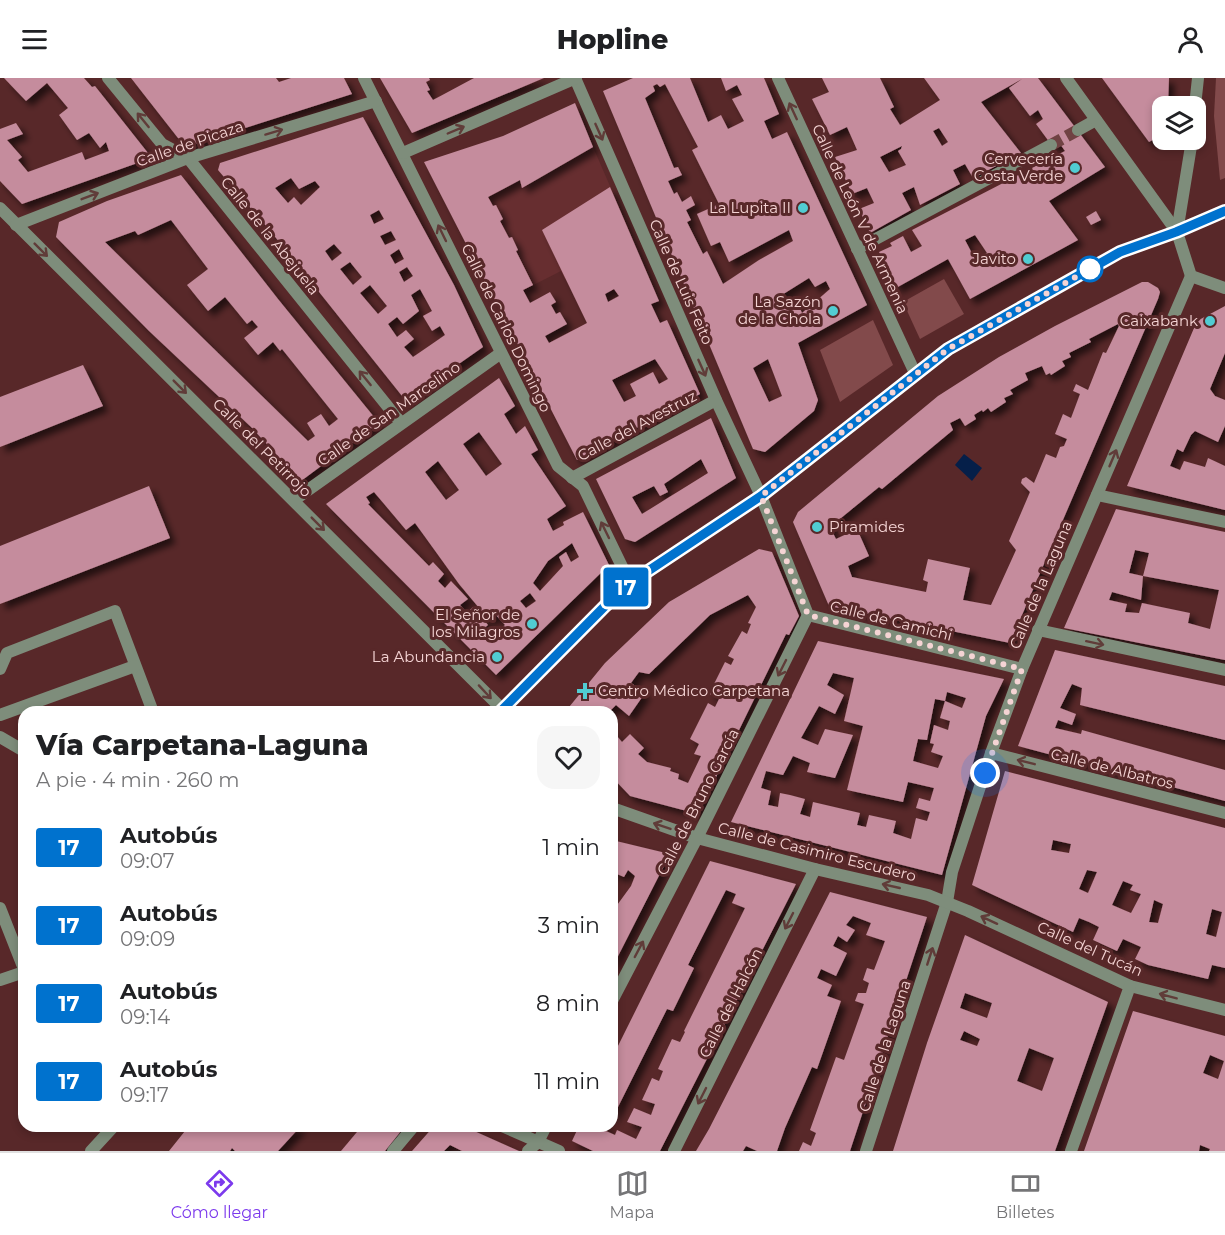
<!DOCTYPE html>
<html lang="es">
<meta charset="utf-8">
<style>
:root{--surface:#fff;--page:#f6f6f6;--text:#202124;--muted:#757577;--line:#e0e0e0;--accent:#7c3aed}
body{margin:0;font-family:Montserrat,sans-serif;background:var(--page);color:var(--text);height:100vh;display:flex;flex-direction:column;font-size:22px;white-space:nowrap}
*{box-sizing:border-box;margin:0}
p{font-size:20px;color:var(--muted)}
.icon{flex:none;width:33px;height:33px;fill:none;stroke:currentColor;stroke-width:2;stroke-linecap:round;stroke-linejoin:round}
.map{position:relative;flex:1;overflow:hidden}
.panel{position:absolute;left:18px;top:628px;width:600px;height:426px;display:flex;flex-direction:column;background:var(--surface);border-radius:18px;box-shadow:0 3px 9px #0003}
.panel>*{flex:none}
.badge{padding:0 12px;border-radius:4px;font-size:21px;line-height:39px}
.tools{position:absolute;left:1152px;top:18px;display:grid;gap:12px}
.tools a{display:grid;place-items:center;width:54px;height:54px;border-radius:12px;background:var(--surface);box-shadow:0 3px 9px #0003;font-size:30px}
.you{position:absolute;width:30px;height:30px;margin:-15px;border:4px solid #fff;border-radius:50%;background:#1a73e8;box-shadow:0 0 0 9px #1a73e833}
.map>.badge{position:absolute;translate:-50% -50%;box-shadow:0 0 0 3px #fff}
.round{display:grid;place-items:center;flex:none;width:63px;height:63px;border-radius:18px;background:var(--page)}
.summary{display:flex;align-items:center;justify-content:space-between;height:102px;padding:0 18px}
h1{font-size:28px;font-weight:800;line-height:45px}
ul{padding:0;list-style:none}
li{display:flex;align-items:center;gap:18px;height:78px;padding:0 18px}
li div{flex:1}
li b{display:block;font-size:22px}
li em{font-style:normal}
li .badge{min-width:66px;font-weight:700;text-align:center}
header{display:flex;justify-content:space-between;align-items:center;height:78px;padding:0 18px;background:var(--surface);font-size:27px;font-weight:800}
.tabs{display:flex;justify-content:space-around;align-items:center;height:84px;border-top:2px solid var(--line);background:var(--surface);font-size:16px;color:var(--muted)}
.tabs a{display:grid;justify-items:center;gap:3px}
.tabs .selected{color:var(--accent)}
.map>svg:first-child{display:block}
.built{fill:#672e30}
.green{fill:#824a4b}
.water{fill:#051f49}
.building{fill:#c58c9d;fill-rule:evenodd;filter:url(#shadow)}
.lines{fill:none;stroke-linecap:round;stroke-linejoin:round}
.pedestrian-tunnel{stroke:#704243;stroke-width:12;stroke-dasharray:12 6;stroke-linecap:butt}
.service{stroke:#7e8d7b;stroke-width:12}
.pedestrian{stroke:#7e8d7b;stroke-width:12}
.minor{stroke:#7e8d7b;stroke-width:12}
.tertiary{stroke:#7e8d7b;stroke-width:12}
.oneway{stroke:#603c39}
.line-casing{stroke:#fff;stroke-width:14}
.line{stroke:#0072ce;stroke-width:9}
.walk{stroke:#f5d4d4;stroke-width:6;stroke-dasharray:0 10.8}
.poi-dot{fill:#51ccd2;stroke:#582829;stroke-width:2}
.stop-dot{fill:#fff;stroke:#0072ce;stroke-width:3}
.labels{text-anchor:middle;stroke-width:6;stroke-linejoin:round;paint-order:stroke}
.street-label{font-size:15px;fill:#f5d4d4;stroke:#582829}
.poi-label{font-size:15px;fill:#f5d4d4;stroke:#582829;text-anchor:end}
</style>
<header><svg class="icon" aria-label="menu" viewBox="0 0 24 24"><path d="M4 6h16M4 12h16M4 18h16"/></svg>Hopline<svg class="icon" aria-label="person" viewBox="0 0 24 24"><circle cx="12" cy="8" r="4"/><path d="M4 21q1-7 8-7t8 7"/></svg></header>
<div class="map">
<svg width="1225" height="1073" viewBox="0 0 1225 1073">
<defs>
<filter id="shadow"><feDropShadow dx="5.5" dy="5.5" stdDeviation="3" flood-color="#0009"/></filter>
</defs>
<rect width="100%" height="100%" fill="#582829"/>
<polygon class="built" points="593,69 633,161 565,201 561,193 496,226 484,202 520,183 516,173 518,172 512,159 509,160 500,143 503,141 496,127 493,128 488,119 520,102 523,110"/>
<g class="green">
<polygon points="1216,0 1225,0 1225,100 1220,102 1214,38"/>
<polygon points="944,201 964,236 920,261 903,224"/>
<polygon points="873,242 893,287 840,324 820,272"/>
</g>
<polygon class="water" points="964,376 982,390 972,403 955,387"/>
<g class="building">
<polygon points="4,0 84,0 92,9 95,8 148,75 146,82 22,126 0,103 0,51 16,45 23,56 7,62 22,79 18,82 28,94 82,74 85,82 109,73 106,64 100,70 89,55 77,62 59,37 68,30 47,5 26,23"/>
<polygon points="131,0 276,0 279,4 291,0 344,0 352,16 185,69"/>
<polygon points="380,0 429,0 430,2 426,4 430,12 427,13 433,22 474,0 544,0 412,55"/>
<path d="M633,0H690L708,44L721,37L728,51L744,43L732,21L742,17L737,7L726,13L721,0H764L779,36L764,43L772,61L787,54L867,227L798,265L818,322L814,333L765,374L753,371L603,13ZM657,6L660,9L665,6L698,69L692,72L719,126L697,136L711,168L720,164L729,184L789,152L793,163L759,182L723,206L707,173L703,176L687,144L691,142L686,132L695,127L691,118L682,124L677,114L674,116L668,103L682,97L678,89L674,90L645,20L655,13L653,8ZM809,200L815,209L826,203L830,211L802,235L797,224L783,230L777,220ZM768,281L782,318L769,324L753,290Z"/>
<path d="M822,0H880L894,29L890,31L900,47L940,22L924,0H1038L1105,89L1049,123L1078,162L970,221L948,181L896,210L879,174L892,168L890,165L903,158L911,174L922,168L912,152L1065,73L1060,66L1053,69L1036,46L1043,41L1038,32L1030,38L1009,10L1022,1L981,24L1021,75L973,100L965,86L953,92L960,106L920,127L914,109L902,115L911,132L870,155L859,131L874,125L867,110L852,116L835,79L857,72L847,49L830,57L812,21L829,14ZM939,50L948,64L942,68L933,53ZM902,68L901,71L898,73L906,87L889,94L880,79ZM975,157L987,175L975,181L965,162Z"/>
<polygon points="1102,0 1169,0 1168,28 1162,28 1162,57 1149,64"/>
<path d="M575,25L593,69L522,110L520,102L488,119L493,128L496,127L503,141L500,143L509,160L512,159L518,172L516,173L533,207L523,212L530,225L550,214L556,224L551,227L556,236L560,234L567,246L545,258L549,265L587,245L542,152L610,109L659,223L651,226L660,245L667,242L700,316L577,382L424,84L503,58ZM614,211L619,218L608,224L605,216ZM655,281L668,301L659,306L653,294L630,306L636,318L624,324L612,302Z"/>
<path d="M363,39L454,207L483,269L406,323L272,155L218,92L220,85ZM291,100L299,111L315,103L320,109L301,127L294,119L288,125L275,110ZM379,132L384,141L374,146L370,137ZM391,153L396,162L385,167L380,158ZM334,166L342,175L332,183L325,173ZM399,171L404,181L395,186L390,177ZM350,184L362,199L353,207L340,191ZM407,189L413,198L404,204L399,194ZM370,207L387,228L378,236L360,215ZM420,211L432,233L423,238L432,253L440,248L445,257L413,279L404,269L414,261L406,252L397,259L388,246L397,239L403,246L419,233L411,217Z"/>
<path d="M181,97L278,221L379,345L301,403L251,349L149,253L56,159L59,144L107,123ZM171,142L208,191L187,207L208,233L225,219L247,246L252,242L258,249L244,260L258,277L273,264L280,273L282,271L338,341L329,348L321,336L307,345L315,358L308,363L105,164L135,153L138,157Z"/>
<polygon points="1096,133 1101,142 1091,147 1086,139"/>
<path d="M1142,204H1148L1158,210L1160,214L1158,221L1010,565L829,528L793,444L798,434L938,318L999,279L1055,248ZM1118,246L1119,248L1106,275L1103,274L1088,312L1076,306L1073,313L1080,316L1071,340L1063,336L1055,356L1067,361L1064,368L1060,369L1056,380L1046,376L1034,405L1026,399L1022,401L1021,405L1030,414L1009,463L1016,472L991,527L963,522L970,490L928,481L923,502L928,504L926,514L852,499L848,488L869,478L857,451L836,461L830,449L879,409L882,411L953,352L950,345L960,340L965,348L976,341L974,337L982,332L983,334L988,330L991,334L1006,324L1004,320L1013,316L1010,312L1028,302L1025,295L1042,288L1046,297L1050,295L1051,297L1065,288L1062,283L1071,279L1069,275L1091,264L1089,261Z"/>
<polygon points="1225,228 1225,275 1210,311 1215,318 1225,322 1225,348 1218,364 1195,353 1191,357 1183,374 1177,371 1170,388 1180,392 1184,383 1205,389 1208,380 1225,388 1225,432 1127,408 1197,243"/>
<polygon points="83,287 103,328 0,369 0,319"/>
<path d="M499,300L515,328L504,336L516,356L525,348L538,372L531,376L566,428L547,441L553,453L564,447L563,444L583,434L609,487L496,597L326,426ZM479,354L502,386L486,398L463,366ZM438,383L459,412L446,422L425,394ZM374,414L406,452L415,445L459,506L490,543L496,537L505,547L489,561L481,553L488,547L473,529L467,535L460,527L468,521L451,503L445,510L438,503L444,496L433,484L429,488L368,426L370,425L366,419ZM572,465L579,479L571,484L566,474L559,479L563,488L540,513L533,505L548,483ZM530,515L536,523L526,530L520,523Z"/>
<path d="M711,340L736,400L635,464L625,461L596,401ZM701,381L708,395L642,436L632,419L654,408L660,418L668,414L664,406Z"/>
<polygon points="149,408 170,460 0,526 0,468"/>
<path d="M1116,431L1225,454V582L1064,550ZM1135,472L1149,475L1143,498L1219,512L1210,551L1188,545L1190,535L1142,525L1139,535L1125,534L1127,526L1109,522L1112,514L1141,522L1143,498L1129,495Z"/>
<polygon points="759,471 772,474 799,538 789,557 786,556 698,736 630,718 612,699 612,652 622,664 630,656 644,670 638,676 647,684 671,690 670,693 679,696 678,701 688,705 701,678 694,676 699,666 690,661 708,625 715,629 720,619 709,616 725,584 731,587 734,581 728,578 742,553 747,556 751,546 748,545 756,529 748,517 710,537 649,596 639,594 631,605 645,615 629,638 616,627 609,634 565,634 605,585 669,524"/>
<path d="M818,563L1004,601L986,638L942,797L731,744ZM833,595L854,600L844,643L863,648L847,712L903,724L908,704L934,710L930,723L919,720L916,730L930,734L927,743L916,740L911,761L893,755L896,743L869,737L866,749L857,747L860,735L813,724L810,739L800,736L805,721L790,717L780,715L778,729L768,727L771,713L761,710L766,693L783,697L793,678L810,685L807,694L835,700L853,657L825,651L818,667L801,660L819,628L835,636L844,617L827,607ZM947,614L966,620L962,630L945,623L940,640L950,643L948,652L934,647L930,665L934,666L931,674L943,678L938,690L913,683L918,661L927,662L935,621L945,623Z"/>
<polygon points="1055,572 1225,608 1225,662 1080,627 1082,610 1072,606 1060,630 1076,636 1072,647 1058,642 1055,650 1081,656 1082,652 1225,692 1225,723 1018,668"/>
<path d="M1005,693L1225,750V890L1212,887L1208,901L1148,887L1135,881L1141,869L1123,861L1117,873L1093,862L1099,849L1089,844L1079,840L1073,854L972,807ZM1053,762L1071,766L1069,775L1051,772ZM1087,792L1097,794L1088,815L1079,811ZM1123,803L1133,807L1130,812L1141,816L1131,835L1112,827ZM1154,822L1163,826L1158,845L1149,844ZM1212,831L1222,834L1216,859L1206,856Z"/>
<polygon points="612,762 670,776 612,890 612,834 631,808 635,798 628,792 624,799 612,794"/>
<polygon points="710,783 796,806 660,1073 593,1073 572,1063 579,1048 608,1048 606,1053 615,1057 617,1052 636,1061 642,1049 627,1044 634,1030 651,1037 655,1026 642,1022 648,1009 652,1000 659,1003 663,993 658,991 672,961 680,964 685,954 684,953 745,830 732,825 736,816 726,812 688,887 694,890 673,933 667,931 612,1041 612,980"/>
<polygon points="830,814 927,839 850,1073 799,1073 803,1064 811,1068 816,1055 810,1052 836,979 844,982 864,926 855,923 858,915 866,915 869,905 863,902 867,890 874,892 885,863 866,857 871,845 853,838 846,847 855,852 847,864 838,858 833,868 847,875 836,898 821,891 817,900 832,907 827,918 841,923 817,991 812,989 785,1050 777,1073 757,1073 746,1068 743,1073 696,1073 709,1051"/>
<path d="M965,857L1108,924L1055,1073H893L927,965ZM965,915L992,925L987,940L960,930ZM964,953L980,961L977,968L960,962ZM1029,970L1054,980L1042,1013L1017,1003Z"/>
<path d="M1133,933L1225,958V1073H1209L1210,1071L1200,1067L1199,1073H1084ZM1210,977L1224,983L1218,1001L1203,995Z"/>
<polygon points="189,1048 301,1048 278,1073 235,1073 232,1070 230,1073 169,1073"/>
<polygon points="362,1048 405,1048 385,1073 341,1073"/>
<polygon points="434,1048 463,1048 519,1073 462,1073 450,1067 444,1073 412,1073"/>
</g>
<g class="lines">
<polyline class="pedestrian-tunnel" points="1051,67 1078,52"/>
<g class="service">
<polyline points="0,591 7,575 115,533 153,634"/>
<polyline points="0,637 135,588"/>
<polyline points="0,659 24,673"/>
<polyline points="0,830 24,891"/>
<polyline points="0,902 24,894"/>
</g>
<g class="pedestrian">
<polyline points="1078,52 1096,42"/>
<polyline points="857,171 1051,67"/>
<polyline points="866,1073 947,824 952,794 991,675 1022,591 1191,198"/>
</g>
<g class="minor">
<polyline points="108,0 162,66 188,80 401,345"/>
<polyline points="364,0 558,388 583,408 630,505"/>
<polyline points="575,0 716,322 761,418 808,537 1022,591"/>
<polyline points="778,0 915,295"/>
<polyline points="1066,0 1177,154"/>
<polyline points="1195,28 1198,0"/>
<polyline points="1192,62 1177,154 1191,198 1225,210"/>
<polyline points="403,75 576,0"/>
<polyline points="0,130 505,634"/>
<polyline points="16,147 188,80 376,23"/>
<polyline points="572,400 716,322"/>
<polyline points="1097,417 1225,444"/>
<polyline points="294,422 501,275"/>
<polyline points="1038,552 1225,592"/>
<polyline points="991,675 1225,735"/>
<polyline points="612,730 697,760 815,791 928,817 968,833 1130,908 1225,932"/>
<polyline points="612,923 697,760 808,537"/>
<polyline points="502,1048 559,1073"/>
<polyline points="393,1073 414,1048"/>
<polyline points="528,1073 538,1064 546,1048"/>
<polyline points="674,1073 815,791"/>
<polyline points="1071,1073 1130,908"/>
</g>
<g class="tertiary">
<polyline points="500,634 605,528 630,505 761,418 948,271 1120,174 1177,154 1225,133"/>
<polyline points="91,1073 114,1048"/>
</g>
</g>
<defs><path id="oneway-shaft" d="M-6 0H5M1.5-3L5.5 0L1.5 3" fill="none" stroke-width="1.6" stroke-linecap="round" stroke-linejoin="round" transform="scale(1.5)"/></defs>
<g class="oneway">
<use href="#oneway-shaft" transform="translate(793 33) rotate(-115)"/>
<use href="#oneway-shaft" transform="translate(143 42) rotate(-129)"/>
<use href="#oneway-shaft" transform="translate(456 52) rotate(-23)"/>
<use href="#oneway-shaft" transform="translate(274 54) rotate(-17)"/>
<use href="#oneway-shaft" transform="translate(599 54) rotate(66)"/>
<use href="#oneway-shaft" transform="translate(90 118) rotate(-21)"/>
<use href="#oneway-shaft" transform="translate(442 155) rotate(-116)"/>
<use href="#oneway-shaft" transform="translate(41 172) rotate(45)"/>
<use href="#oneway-shaft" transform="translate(702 290) rotate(66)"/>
<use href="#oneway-shaft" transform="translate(365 300) rotate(-129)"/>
<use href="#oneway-shaft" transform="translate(180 309) rotate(45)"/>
<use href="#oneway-shaft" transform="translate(1113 380) rotate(-67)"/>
<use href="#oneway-shaft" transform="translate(318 446) rotate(45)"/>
<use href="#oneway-shaft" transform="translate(605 452) rotate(-116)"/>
<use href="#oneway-shaft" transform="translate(1095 565) rotate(12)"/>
<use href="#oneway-shaft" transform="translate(782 590) rotate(117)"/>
<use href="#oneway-shaft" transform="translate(485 614) rotate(47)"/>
<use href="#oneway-shaft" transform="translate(1026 684) rotate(-166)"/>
<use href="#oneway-shaft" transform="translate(662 748) rotate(-161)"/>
<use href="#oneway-shaft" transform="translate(891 808) rotate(-167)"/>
<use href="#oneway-shaft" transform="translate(989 842) rotate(-155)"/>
<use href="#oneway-shaft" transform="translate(789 843) rotate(117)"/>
<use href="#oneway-shaft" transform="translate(639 871) rotate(-62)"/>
<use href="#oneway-shaft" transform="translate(930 878) rotate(-72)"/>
<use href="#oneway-shaft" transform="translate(1168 918) rotate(-165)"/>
<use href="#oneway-shaft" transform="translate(702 1018) rotate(117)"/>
</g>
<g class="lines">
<g class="line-casing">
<polyline id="line" points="500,634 605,528 630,505 761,418 948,271 1120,174 1176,154 1225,133"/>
</g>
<use href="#line" class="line"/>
<polyline class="walk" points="985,695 1022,591 808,537 761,418 948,271 1090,191"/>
</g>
<g class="poi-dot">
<circle cx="1075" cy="90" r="6"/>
<circle cx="803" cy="130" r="6"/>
<circle cx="1028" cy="181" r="6"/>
<circle cx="833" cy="233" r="6"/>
<circle cx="1210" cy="243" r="6"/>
<circle cx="817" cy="449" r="6"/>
<circle cx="532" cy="546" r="6"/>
<circle cx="497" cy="579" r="6"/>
<path d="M582 604h6v6h6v6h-6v6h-6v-6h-6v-6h6z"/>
</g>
<circle class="stop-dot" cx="1090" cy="191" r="12"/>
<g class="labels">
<g class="street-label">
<text transform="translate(190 66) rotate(-19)" y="5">Calle de Picaza</text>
<text transform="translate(860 141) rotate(65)" y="5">Calle de León V de Armenia</text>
<text transform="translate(270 158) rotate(51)" y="5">Calle de la Abejuela</text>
<text transform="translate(681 204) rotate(66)" y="5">Calle de Luis Feito</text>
<text transform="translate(506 250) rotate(64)" y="5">Calle de Carlos Domingo</text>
<text transform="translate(389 336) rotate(-35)" y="5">Calle de San Marcelino</text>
<text transform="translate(637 348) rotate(-28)" y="5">Calle del Avestruz</text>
<text transform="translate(262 370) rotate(45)" y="5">Calle del Petirrojo</text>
<text transform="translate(1041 507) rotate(-67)" y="5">Calle de la Laguna</text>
<text transform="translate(891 543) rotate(14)" y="5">Calle de Camichi</text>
<text transform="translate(1112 691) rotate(14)" y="5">Calle de Albatros</text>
<text transform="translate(698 724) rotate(-63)" y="5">Calle de Bruno García</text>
<text transform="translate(817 774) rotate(14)" y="5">Calle de Casimiro Escudero</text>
<text transform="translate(1090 871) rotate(24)" y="5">Calle del Tucán</text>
<text transform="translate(731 925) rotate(-63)" y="5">Calle del Halcón</text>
<text transform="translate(885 968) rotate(-72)" y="5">Calle de la Laguna</text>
</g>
<g class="poi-label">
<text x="1063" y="86">Cervecería<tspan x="1063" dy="17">Costa Verde</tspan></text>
<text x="791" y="135">La Lupita II</text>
<text x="1016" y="186">Javito</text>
<text x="821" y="229">La Sazón<tspan x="821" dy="17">de la Chola</tspan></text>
<text x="1198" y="248">Caixabank</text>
<text x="829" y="454" text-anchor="start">Piramides</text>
<text x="520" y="542">El Señor de<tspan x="520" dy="17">los Milagros</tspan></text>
<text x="485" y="584">La Abundancia</text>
<text x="598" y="618" text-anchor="start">Centro Médico Carpetana</text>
</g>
</g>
</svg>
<div class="tools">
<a><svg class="icon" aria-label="layers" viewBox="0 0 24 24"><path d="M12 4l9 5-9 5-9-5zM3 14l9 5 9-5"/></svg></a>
</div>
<div class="you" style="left:985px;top:695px"></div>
<b class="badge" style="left:626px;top:509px;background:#0072ce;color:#fff">17</b>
<section class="panel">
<div class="summary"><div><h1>Vía Carpetana-Laguna</h1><p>A pie · 4 min · 260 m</p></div><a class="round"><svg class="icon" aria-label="heart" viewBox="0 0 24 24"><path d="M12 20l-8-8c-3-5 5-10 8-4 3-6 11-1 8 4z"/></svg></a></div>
<ul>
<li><span class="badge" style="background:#0072ce;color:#fff">17</span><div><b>Autobús</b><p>09:07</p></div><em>1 min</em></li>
<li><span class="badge" style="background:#0072ce;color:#fff">17</span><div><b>Autobús</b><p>09:09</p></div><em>3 min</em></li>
<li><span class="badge" style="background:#0072ce;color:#fff">17</span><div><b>Autobús</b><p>09:14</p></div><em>8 min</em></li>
<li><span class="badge" style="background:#0072ce;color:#fff">17</span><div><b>Autobús</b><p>09:17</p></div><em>11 min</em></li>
</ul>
</section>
</div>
<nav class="tabs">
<a class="selected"><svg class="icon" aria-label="directions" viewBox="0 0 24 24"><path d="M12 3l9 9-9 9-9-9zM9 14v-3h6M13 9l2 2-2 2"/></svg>Cómo llegar</a>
<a><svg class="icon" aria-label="map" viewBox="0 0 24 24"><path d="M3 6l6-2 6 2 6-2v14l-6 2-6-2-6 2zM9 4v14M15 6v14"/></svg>Mapa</a>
<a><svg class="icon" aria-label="tickets" viewBox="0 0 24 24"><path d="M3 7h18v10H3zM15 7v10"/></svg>Billetes</a>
</nav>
